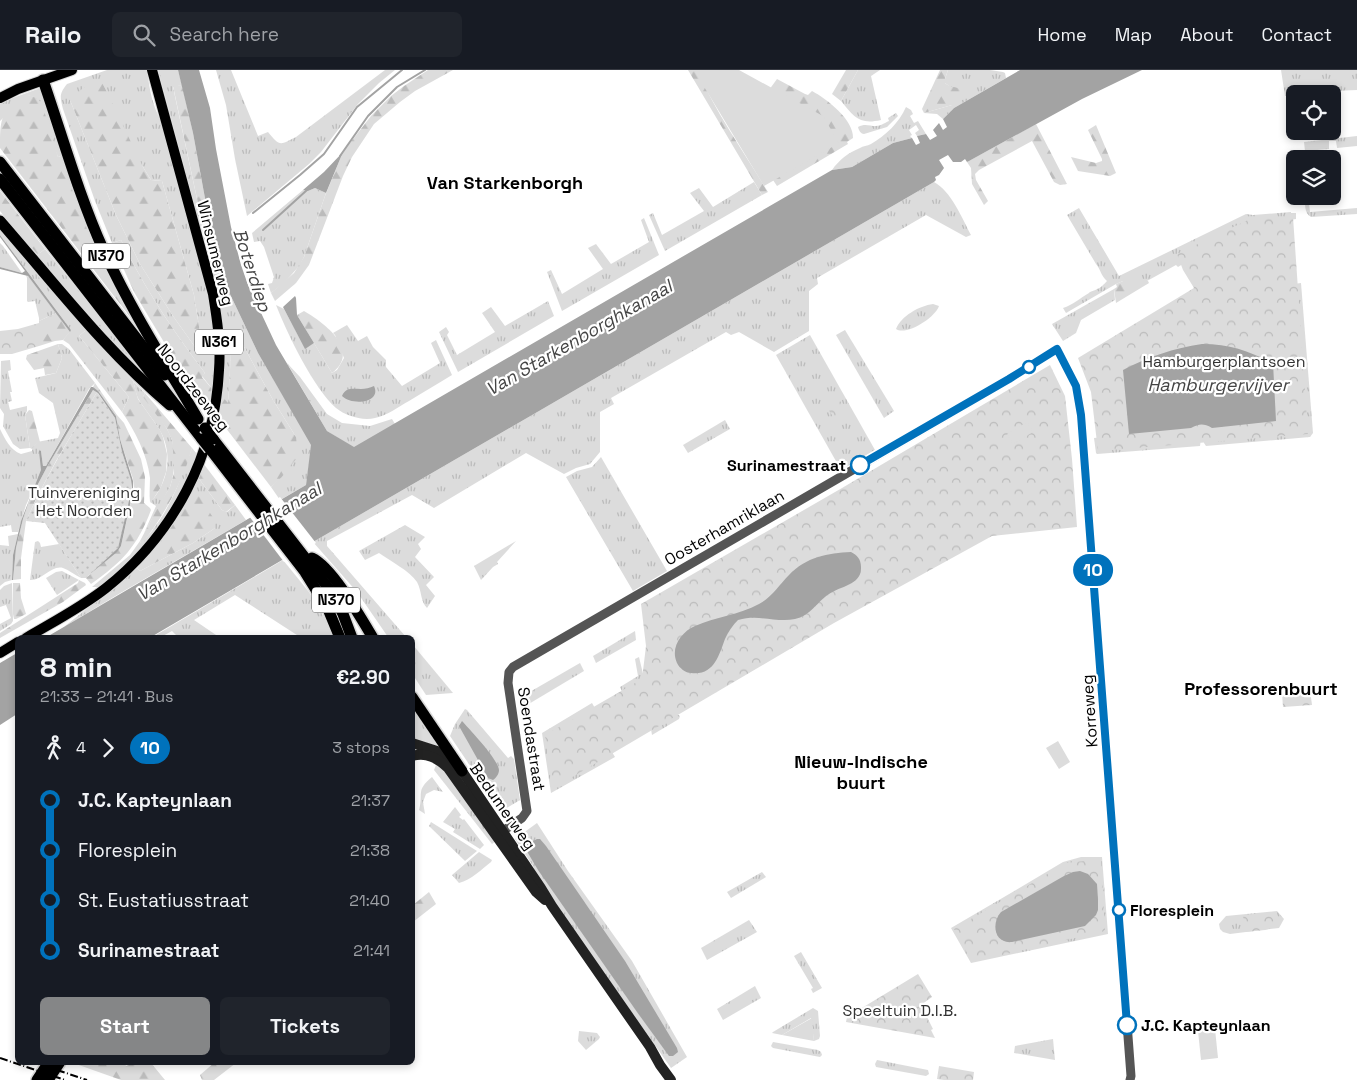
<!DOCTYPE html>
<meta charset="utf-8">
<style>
:root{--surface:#171b24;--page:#20242c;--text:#f1f3f6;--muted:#9ea1a6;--line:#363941;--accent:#858687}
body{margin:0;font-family:"Space Grotesk",sans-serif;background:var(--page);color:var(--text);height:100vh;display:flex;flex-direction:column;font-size:19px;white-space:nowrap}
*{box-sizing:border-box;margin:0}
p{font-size:16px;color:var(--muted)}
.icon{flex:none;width:28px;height:28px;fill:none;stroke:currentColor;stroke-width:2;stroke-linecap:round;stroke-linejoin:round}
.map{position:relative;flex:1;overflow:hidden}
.side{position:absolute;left:15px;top:565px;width:400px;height:430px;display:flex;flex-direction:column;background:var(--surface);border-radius:8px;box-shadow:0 2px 8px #0003}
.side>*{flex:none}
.badge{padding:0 10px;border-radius:16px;font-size:18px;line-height:32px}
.buttons{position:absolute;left:1286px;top:15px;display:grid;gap:10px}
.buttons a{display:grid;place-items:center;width:55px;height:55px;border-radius:8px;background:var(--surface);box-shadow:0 2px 8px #0003;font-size:25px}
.map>.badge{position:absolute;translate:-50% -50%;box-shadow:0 0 0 2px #fff}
.legs{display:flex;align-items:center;gap:8px;height:55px;padding:0 25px;font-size:16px}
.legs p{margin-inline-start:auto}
.head{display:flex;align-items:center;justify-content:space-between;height:85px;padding:0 25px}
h1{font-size:28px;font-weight:700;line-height:38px}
.action{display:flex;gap:10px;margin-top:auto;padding:10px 25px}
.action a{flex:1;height:58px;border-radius:8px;background:var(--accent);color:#fff;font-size:20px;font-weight:700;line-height:58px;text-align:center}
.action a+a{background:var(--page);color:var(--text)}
ul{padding:0 25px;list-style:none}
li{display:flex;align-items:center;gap:18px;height:50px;font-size:19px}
li i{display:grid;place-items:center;width:8px;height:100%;margin:0 6px;background:currentColor}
li i::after{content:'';width:12px;height:12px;margin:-6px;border:4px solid;border-radius:50%;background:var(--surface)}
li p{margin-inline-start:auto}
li:first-child i{background:linear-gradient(#0000 50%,currentColor 0)}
li:last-child i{background:linear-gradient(currentColor 50%,#0000 0)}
header{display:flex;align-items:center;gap:30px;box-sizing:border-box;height:70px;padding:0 25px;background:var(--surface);border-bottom:1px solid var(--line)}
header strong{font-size:24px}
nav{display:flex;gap:28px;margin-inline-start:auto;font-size:18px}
.search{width:350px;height:45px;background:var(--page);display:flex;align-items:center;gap:12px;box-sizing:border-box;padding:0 18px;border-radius:8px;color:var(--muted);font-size:19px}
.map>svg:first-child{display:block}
.grass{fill:url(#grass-tufts);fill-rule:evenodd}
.forest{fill:url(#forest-firs)}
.park{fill:url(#park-crowns)}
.garden{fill:url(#garden-dots)}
.pitch{fill:#dcdcdc}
.water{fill:#a3a3a3}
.pier{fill:#fff}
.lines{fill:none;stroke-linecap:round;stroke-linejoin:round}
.stream{stroke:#a3a3a3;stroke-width:2}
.primary-casing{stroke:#dbdbdb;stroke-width:12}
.trunk-casing{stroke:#dbdbdb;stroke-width:14}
.tertiary{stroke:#555;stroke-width:9}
.secondary{stroke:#222;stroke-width:10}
.primary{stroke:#000;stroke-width:10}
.trunk{stroke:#000;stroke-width:11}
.rail{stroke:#000;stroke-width:2;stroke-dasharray:8 2.5 1 2.5;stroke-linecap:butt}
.trunk-bridge-casing{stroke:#dbdbdb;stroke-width:14;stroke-linecap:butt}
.trunk-bridge{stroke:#000;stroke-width:11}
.line-1-casing{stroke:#fff;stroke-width:11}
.line-1{stroke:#0072bc;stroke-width:8}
.stop-1-dot{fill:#fff;stroke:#0072bc;stroke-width:2.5}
.labels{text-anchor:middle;stroke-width:4.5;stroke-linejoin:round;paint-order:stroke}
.shield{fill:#fff;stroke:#4c4c4c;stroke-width:1}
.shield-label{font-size:15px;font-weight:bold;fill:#000}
.street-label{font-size:16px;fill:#000;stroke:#fff}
.park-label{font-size:16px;fill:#333;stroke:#fff}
.stop-label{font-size:16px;font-weight:bold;fill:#000;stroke:#fff;text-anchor:start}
.neighbourhood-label{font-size:18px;font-weight:bold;fill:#000;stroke:#fff}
.water-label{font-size:18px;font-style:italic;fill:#444;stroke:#fff}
</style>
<header>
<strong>Railo</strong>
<div class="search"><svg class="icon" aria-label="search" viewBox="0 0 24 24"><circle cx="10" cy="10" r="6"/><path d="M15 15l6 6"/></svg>Search here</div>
<nav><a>Home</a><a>Map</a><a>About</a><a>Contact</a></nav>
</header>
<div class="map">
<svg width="1357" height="1010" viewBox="0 0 1357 1010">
<defs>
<pattern id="grass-tufts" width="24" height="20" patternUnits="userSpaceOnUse" patternTransform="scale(1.25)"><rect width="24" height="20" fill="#dcdcdc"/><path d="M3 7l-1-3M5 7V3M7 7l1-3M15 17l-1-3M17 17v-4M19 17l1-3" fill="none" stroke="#bbb"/></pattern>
<pattern id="forest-firs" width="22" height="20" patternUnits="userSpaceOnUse" patternTransform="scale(1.25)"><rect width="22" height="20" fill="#dcdcdc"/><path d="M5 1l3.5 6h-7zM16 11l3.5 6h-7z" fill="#bbb"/></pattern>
<pattern id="park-crowns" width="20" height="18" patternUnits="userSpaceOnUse" patternTransform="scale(1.25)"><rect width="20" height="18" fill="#dcdcdc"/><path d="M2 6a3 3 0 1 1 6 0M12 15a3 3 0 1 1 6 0" fill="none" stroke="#bbb"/></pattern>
<pattern id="garden-dots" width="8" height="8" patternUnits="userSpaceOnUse" patternTransform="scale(1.25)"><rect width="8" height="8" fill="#dcdcdc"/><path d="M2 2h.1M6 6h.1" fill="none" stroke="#bbb" stroke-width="1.8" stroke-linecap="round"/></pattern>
</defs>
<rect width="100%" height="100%" fill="#fff"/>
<g class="grass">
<path d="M107,0H147C150,22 152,34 162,53L208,221L214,263V310L213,320L202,306L205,303C173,261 144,217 121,170L112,173L95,131L63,39C60,27 59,24 67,14ZM70,30L143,97L151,110L162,111L194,225L201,269L200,284L173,246L140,194L116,145Z"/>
<polygon points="158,0 178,0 182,15 173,17 203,157 201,159"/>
<path d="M216,0H231L258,66L268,62C280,77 280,75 296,67L385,0H395L379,13L358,34L321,82L309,94L247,146L235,89L226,35Z"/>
<path d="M858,0H880L871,6L881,50C859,55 854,47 841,31Z"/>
<polygon points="948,0 990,0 1003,2 1005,3 1006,8 954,38 943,49 937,44 924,43 952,35 949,16 945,13 945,9"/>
<polygon points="1281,0 1357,0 1357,20 1333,21 1333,29 1332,24 1295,24 1295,26 1285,26"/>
<polygon points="43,17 65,85 58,87 34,27 27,25 0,51 0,34 10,29"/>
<path d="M906,37L911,40L913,44L910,46L914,53L918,51L926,64L917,66L915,63L919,60L916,55L909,60L912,65L910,66L912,68L893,73L852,97L832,100C840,89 848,83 860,78C863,76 867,76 871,74C886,65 899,53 906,37Z"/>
<path d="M896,43L898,46L887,57L864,64C861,64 859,61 858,57C865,53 869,56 876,56C881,56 884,53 889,51L888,48Z"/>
<polygon points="1357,66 1357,76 1337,78 1336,71 1329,71 1329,79 1305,81 1304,72"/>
<polygon points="754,112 762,125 665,181 649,145 653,143 662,165 704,141 690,123 699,118 713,137"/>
<path d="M934,112C951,121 962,148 971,165L966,167L926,145L817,208L818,214L809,221V261L774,282L739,262L731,265L726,262L611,328L614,334L600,342V382L590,394L576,398L564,404L526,383L434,438L412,425L327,471V476L406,567H388L357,522L313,472Z"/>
<polygon points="315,118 326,123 304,187 300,195 285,212 271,223 268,214 272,213 274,207 264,177 260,171 254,172 252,163 303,120 308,121"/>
<path d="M1305,126H1308L1310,142L1357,138V144L1311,147C1304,143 1305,134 1305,126Z"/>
<path d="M1079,138L1119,206L1246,144L1253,145L1291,142V143H1296V149L1277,152L1194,187L1178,197L1176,195L1147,211H1123L1116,214L1066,243L1063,238C1073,235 1080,228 1089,223C1089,222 1096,220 1097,219C1101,218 1104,214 1107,211C1101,206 1101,200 1096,194L1067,145Z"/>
<polygon points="644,148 659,185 562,241 547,202 551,200 562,224 603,199 588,178 596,174 611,194 649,172 641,150"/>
<polygon points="0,155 83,251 86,260 79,266 129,327 122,342 69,274 63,270 71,260 0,165"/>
<polygon points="0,173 3,176 22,203 0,197"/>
<polygon points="45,179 151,311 120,282 36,186"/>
<polygon points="26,205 29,207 56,243 39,251 39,248 35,231 28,232 27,231 27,208"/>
<polygon points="223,205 229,222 258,283 312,375 306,415 280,430 271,417 282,406 296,367 273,330 237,264 232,266 228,334 221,325 218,226 214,206"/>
<polygon points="1301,213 1313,363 1310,367 1206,376 1204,373 1203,369 1294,214"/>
<polygon points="1114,219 1115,230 1081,250 1076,263 1063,271 1052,254"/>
<polygon points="548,231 554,246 458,302 439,262 446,257 449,262 447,265 457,285 495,262 482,243 491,237 505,256"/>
<path d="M933,234L939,236C935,248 906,266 896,259C901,246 919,236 933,234Z"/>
<path d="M276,235L284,239L305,278L314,273L332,303L337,300L344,288L335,265L333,263L347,255L358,271L367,266L373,277L386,290V297L402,316L440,293L431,273L436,270L452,305C438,314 423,322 409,331C398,337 388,345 375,348C362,351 346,346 336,338C314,319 287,263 276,235Z"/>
<polygon points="845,260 894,341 884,348 836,265"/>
<polygon points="810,265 875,380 841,400 776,285"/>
<path d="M58,274H62L69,279L95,313L89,319L46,396H43L41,381V403L26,435L18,462H12L11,455L0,457V359C5,369 10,380 21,384L32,381V379L37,372L58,368L60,363L53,333L39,323L35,308L56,303L62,288Z"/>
<polygon points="10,290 11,300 8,301 12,322 10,322 12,331 8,332 10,340 27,336 27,341 25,345 30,378 20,379 13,374 3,356 4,344 0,338 1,291"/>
<polygon points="287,293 300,307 327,344 342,353 370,356 392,349 395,354 354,378 327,361"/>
<path d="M133,311L145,323L143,327C151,337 161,348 167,359C177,376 176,399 170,417L144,463L156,436L150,432C156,427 160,419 163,412C170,395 169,375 159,359C153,349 145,340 139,330C136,325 135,317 133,311Z"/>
<polygon points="725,350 730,359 688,383 683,375"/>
<polygon points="1124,365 1201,368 1200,376 1097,384 1096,383 1094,368"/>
<path d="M192,378L197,384C187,419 164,453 140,481C129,494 113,505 100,517H92L130,485L140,471L141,473C149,466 153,459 159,451C175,427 182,405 192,378Z"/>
<polygon points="601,387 667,501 633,521 566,407 577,401 592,397"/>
<polygon points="197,406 222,440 227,442 235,435 246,450 117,525 64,557 137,498 140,501 193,473 215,458 188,424"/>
<path d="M405,455L425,467L418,474L421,479L415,487L434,507L426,515L435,526L427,538C420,531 422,521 417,512C410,501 390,491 379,483L365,490L359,481Z"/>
<polygon points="18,464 13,485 12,510 5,512 0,516 0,475 9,476 8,466"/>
<path d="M38,471L40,473L41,477L59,474L81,508C75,505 69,500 63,498C51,495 42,511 30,510L35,472Z"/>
<polygon points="516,471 497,492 498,494 493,497 481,510 474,496"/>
<polygon points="283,490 309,522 325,549 333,567 300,567 235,525 194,550 219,567 178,567 172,561 161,567 151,568"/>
<polygon points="62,501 79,510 57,525 46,508 56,502"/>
<polygon points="12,513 13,551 11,554 0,561 0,554 11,548 6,535 0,537 0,520 4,516"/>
<polygon points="635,561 636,570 596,593 593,586"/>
<polygon points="412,575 413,575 453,623 426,625 413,605"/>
<polygon points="639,587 644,608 674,642 680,646 679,649 652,665 645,624 612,682 615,687 551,723 542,663 592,633 600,647 628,634 620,617 638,606 635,589"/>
<polygon points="580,593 584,601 522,638 521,627"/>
<polygon points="413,633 438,671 435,678 413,669"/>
<polygon points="465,639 467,640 508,688 511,686 514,689 520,730 502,741 500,740 450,666 455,654"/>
<polygon points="436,695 445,701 497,770 492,774 434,700"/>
<path d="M432,707L443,722L434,720L426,724L423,732L425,744L419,740C424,723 415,721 432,707Z"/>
<polygon points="455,737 461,745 459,747 463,750 464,749 484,775 480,779 453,762 455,759 443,752"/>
<polygon points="431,752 477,781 465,791 429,756"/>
<polygon points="537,753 568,801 632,891 687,987 671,998 537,808 533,796 515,769"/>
<path d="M479,782L492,790L491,792C482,799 471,810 459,813L452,805Z"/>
<polygon points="1081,787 1102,787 1108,864 971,893 951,858 1016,820 1063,792"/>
<polygon points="762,802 766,807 731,828 727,822"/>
<polygon points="1277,841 1284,849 1279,858 1230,864 1223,862 1220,859 1219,854 1226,846"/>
<polygon points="749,850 757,862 707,890 701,878"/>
<polygon points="801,882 822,918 813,923 811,919 813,918 794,886"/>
<polygon points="755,916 761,928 723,950 717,939"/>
<polygon points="813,938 818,941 820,966 819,969 814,971 811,948 782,965 772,963 773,962"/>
<polygon points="579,961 597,963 600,967 599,969 586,980 578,971"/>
<polygon points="1053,969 1055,990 1014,983 1015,976"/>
<polygon points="773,972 818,980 821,982 822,985 820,987 773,978 771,976"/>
<polygon points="877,990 928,1000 929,1004 926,1006 876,997 875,994"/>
</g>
<g class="forest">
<polygon points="428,0 453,0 415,21 400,32 374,54 352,87 343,106 309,195 296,213 275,231 271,223 294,203 304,187 325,126 343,82 371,46 391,26 404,16"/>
<path d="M688,0H697C716,43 744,82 768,122L762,125Z"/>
<polygon points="846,0 858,0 841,31 832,24"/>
<path d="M940,0H948L945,9V13C950,18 958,16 965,22L952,35L924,43L922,39Z"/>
<path d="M777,9L805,24L808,25L812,21C827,29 854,50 853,68L847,72L848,74L777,116L773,110L769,20Z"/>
<path d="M95,12H102L143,97L151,110L162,111L194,225L201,269L200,284L173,246L140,194L116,145L70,30C78,22 84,16 95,12Z"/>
<polygon points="182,15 193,63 209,150 223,205 214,206 201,159 203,157 173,16"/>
<path d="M23,25C31,24 38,28 42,34L58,87L65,85L137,256L0,78C0,51 0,41 23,25Z"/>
<polygon points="1036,54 1067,114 1060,115 1054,112 1032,71 979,100 975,104 976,110 988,131 984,135 972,114 971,98 967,92"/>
<polygon points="1096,55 1116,103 1110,106 1078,101 1071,87 1096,93 1102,91 1102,89 1088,60"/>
<polygon points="0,121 45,179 36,186 0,141"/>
<path d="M121,170C144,217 173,261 205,303L202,307L213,320L210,337L179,297L150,249L134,222L112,173Z"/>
<polygon points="1123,211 1148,211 1149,213 1116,233 1114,219 1117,217 1116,214"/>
<path d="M304,241C325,253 361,281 332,303L297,245Z"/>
<polygon points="56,243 70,262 63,270 55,271 39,276 39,251"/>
<path d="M86,260L133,311L138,329L160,360L163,367L167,384L166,402L161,417L152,431L150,432C149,424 150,416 150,408C147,384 135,361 122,342L129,327L79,266Z"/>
<path d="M237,264L273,330L296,367L298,387C289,397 282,409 271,417L219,349L221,325L228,333L232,265Z"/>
<polygon points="58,274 62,288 56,303 45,305 44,298 34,300 26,289 27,285"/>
<path d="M95,313L117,345L124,353L141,389L145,407L144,433L150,438L151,440C137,477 122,492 91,514L86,508L119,479L121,476L134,418L133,409L120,369L116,346L109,336L93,317Z"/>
<polygon points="93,320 97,322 56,391 37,427 26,451 21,488 21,509 13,510 16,478 23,449 29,431 47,397"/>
<path d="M145,323L192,378C189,387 187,396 183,404C173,429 159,451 143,473H141L140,471L160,433L170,417L174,403V392L172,370L167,359L143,327Z"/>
<polygon points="29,340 32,341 40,372 37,373 32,379 30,378 25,345"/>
<polygon points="203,393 235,435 226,442 222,440 197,406"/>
<polygon points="188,424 199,426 214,449 215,458 193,473 140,501 137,498 165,463"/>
<polygon points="79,510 85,513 86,515 63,532 0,568 0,563 78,513"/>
<polygon points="13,513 20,513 21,528 26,544 16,549 14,549 13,544"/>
<polygon points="429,822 436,834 413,852 413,835"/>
<polygon points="77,992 124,993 126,996 135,993 151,993 165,1010 121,1010 76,994"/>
<polygon points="215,992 236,993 214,1010 202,1010 200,1005"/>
</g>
<g class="park">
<polygon points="1293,147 1308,364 1098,381 1091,322 1078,288 1194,218 1183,200 1177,184 1252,148"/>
<polygon points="39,253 39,276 12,284 0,284 0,261 18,259"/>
<polygon points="1050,295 1065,326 1072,389 1077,457 992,466 834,553 552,719 545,665 642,609 646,576 641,534 842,418"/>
<polygon points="836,324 846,341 834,348 824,333"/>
<polygon points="1310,620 1312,635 1283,637 1282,623"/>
<polygon points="1101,789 1105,861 972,892 954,859 1066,793"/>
<polygon points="1263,843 1272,843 1278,846 1279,850 1275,857 1265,860 1245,862 1243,845"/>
<polygon points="918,904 932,927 921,935 933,959 931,960 935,968 846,952 847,947"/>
<polygon points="939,996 974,1002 973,1010 944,1010 937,1009"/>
</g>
<path class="garden" d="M97,322L115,348L122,382L131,410L132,421L118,478L86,508H81L45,453L26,451C46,406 72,364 97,322Z"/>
<g class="pitch">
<polygon points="694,0 739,0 823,46 839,73 764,116"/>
<polygon points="1027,352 1033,362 1013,374 1007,364"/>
<polygon points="1058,671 1070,692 1059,699 1046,678"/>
<polygon points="812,948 814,971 782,965"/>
<polygon points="1215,959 1218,988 1201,990 1198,961"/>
</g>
<g class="water">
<polygon points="178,0 199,0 210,38 216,79 231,157 241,195 248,215 276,275 327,361 354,377 832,100 852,97 893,73 912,68 916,75 920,73 917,66 926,64 930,70 937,66 933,60 939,53 943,60 947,57 943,49 954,38 1020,0 1142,0 1082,29 969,91 967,92 965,89 961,92 953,92 948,85 939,90 944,98 939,105 935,107 936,110 934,112 313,472 151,567 45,568 306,415 311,375 258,283 229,222 223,205 209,150 193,63"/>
<polygon points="343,82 326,123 315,118 308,121 303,120 324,102"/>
<polygon points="0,165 71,260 70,262 28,206 0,199 0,197 22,203 25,201 0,167"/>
<polygon points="295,226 296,228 297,245 314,273 305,279 283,237"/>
<path d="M1202,274C1230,274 1248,281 1273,293L1276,351L1212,358C1203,353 1199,354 1191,358L1129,364L1123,300C1148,287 1174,278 1202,274Z"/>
<path d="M374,316C382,333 352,336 342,326C346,317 352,319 361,319C365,319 370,318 374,316Z"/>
<polygon points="91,317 93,317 98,321 116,346 120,369 133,411 133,421 121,476 117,482 89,505 118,478 132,418 131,410 122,382 115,348 98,323 93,320 47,397 29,431 23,449 16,478 13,510 12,510 13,485 21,451 41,400 39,381 41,381 43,396 46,396"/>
<path d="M851,482C857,485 861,489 861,497C862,515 840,516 829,524C817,532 810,546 795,549C777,553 759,544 738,550C733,555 728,562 725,569C719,585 714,606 691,603C686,603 679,598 677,593C670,578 681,562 695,556C715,547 739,545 759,534C772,527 779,515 789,505C806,487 828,483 851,482Z"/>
<polygon points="17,583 17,644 0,655 0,593"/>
<path d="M462,651C470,660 498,689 499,700C499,704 496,708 493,710L488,708L459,656Z"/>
<polygon points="537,769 540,769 546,776 625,891 677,978 678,982 673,986 669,986 637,942 538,800 525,778 527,774"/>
<path d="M1080,801L1088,804L1097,814L1098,830V840L1096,845L1085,856L1012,872C994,874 991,853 1001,842L1064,806L1073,802Z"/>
</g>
<polygon class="pier" points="280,427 316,473 284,492 249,446"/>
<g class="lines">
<g class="stream">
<polyline points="340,86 368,46 397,17 425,0"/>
<polyline points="253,143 300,105 324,84 357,37 402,0"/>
<polyline points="263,160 307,120"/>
</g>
<g class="primary-casing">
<g id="primary">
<polyline points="0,28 18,19 72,0"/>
<path d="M26,568C53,552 82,537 106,518C174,464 215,385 219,300C221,274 217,249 213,224L152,0"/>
<polyline points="0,583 18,572"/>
</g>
</g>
<g class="trunk-casing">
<g id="trunk">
<path d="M43,10C62,65 79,126 103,179C130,238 165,293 198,349"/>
<polyline points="0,92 165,305"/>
<polyline points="0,109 202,369"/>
<path d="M0,151C55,214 106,281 170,335"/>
<polyline points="213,369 330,520 343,544 352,568"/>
<polyline points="210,379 305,502 328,539 340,568"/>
<path d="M312,488C332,497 361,548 373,568"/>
<polyline points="412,627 462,701"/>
<polyline points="37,1010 49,992"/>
<polyline points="48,1010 60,992"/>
</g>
</g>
<polyline class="tertiary" points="497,765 522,748 527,741 508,613 509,602 513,597 999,315 1057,279 1076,316 1081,345 1131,1006 1130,1010"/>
<g class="secondary">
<polyline points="412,673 440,682 453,692 462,701 541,818 552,836 650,977 660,995 671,1010"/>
<path d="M412,686C427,682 437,688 448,698L536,822L545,830"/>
</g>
<use href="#primary" class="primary"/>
<use href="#trunk" class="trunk"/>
<g class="rail">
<polyline points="0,988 65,1010"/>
<polyline points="57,1000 87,1010"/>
</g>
<g class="trunk-bridge-casing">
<g id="trunk-bridge">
<polyline points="205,358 213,369"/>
<polyline points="202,369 210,379"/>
</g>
</g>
<use href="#trunk-bridge" class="trunk-bridge"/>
</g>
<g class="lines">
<g class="line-1-casing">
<polyline id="line-1" points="860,395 1009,309 1057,279 1076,316 1081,345 1127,955"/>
</g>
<use href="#line-1" class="line-1"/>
</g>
<g class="stop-1-dot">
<circle cx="1029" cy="297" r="6"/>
<circle cx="860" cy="395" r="9"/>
<circle cx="1119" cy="840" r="6"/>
<circle cx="1127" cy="955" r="9"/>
</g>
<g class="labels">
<g class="shield">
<rect x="82" y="173.5" width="48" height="25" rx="4"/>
<rect x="195" y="259.5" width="48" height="25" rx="4"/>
<rect x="312" y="517.5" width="48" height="25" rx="4"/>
</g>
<g class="shield-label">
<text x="106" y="191">N370</text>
<text x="219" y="277">N361</text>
<text x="336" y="535">N370</text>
</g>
<g class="street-label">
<text transform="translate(216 183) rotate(76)" y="6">Winsumerweg</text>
<text transform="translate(194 317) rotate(52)" y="6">Noordzeeweg</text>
<text transform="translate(724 457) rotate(-30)" y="6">Oosterhamriklaan</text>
<text transform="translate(1089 641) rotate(-94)" y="6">Korreweg</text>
<text transform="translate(532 669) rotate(81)" y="6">Soendastraat</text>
<text transform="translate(503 736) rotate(55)" y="6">Bedumerweg</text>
</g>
<g class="park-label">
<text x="1224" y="297">Hamburgerplantsoen</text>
<text x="84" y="428">Tuinvereniging<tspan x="84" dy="18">Het Noorden</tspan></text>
<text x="900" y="946">Speeltuin D.I.B.</text>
</g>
<g class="stop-label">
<text x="846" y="401" text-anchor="end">Surinamestraat</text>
<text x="1130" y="846">Floresplein</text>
<text x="1141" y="961">J.C. Kapteynlaan</text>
</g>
<g class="neighbourhood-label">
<text x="505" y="119">Van Starkenborgh</text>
<text x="1261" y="625">Professorenbuurt</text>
<text x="861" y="698">Nieuw-Indische<tspan x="861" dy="21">buurt</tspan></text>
</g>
<g class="water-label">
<text transform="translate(252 200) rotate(72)" y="6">Boterdiep</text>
<text transform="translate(579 268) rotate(-30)" y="6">Van Starkenborghkanaal</text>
<text x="1218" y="321">Hamburgervijver</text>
<text transform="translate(229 472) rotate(-31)" y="6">Van Starkenborghkanaal</text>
</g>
</g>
</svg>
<div class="buttons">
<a><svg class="icon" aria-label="locate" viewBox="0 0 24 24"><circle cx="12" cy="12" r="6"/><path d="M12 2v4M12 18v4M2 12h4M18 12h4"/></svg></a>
<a><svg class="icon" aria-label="layers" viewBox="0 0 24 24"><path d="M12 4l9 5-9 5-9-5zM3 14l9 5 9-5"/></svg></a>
</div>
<b class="badge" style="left:1093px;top:500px;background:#0072bc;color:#fff">10</b>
<section class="side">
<div class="head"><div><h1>8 min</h1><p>21:33 – 21:41 · Bus</p></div><b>€2.90</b></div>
<div class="legs"><svg class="icon" aria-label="walk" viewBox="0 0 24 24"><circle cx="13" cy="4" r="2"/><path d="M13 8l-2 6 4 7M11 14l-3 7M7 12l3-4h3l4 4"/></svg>4<svg class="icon" aria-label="forward" viewBox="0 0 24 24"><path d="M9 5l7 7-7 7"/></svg><b class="badge" style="background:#0072bc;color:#fff">10</b><p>3 stops</p></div>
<ul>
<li><i style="color:#0072bc"></i><b>J.C. Kapteynlaan</b><p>21:37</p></li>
<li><i style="color:#0072bc"></i><span>Floresplein</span><p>21:38</p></li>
<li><i style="color:#0072bc"></i><span>St. Eustatiusstraat</span><p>21:40</p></li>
<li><i style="color:#0072bc"></i><b>Surinamestraat</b><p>21:41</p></li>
</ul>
<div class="action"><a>Start</a><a>Tickets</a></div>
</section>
</div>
